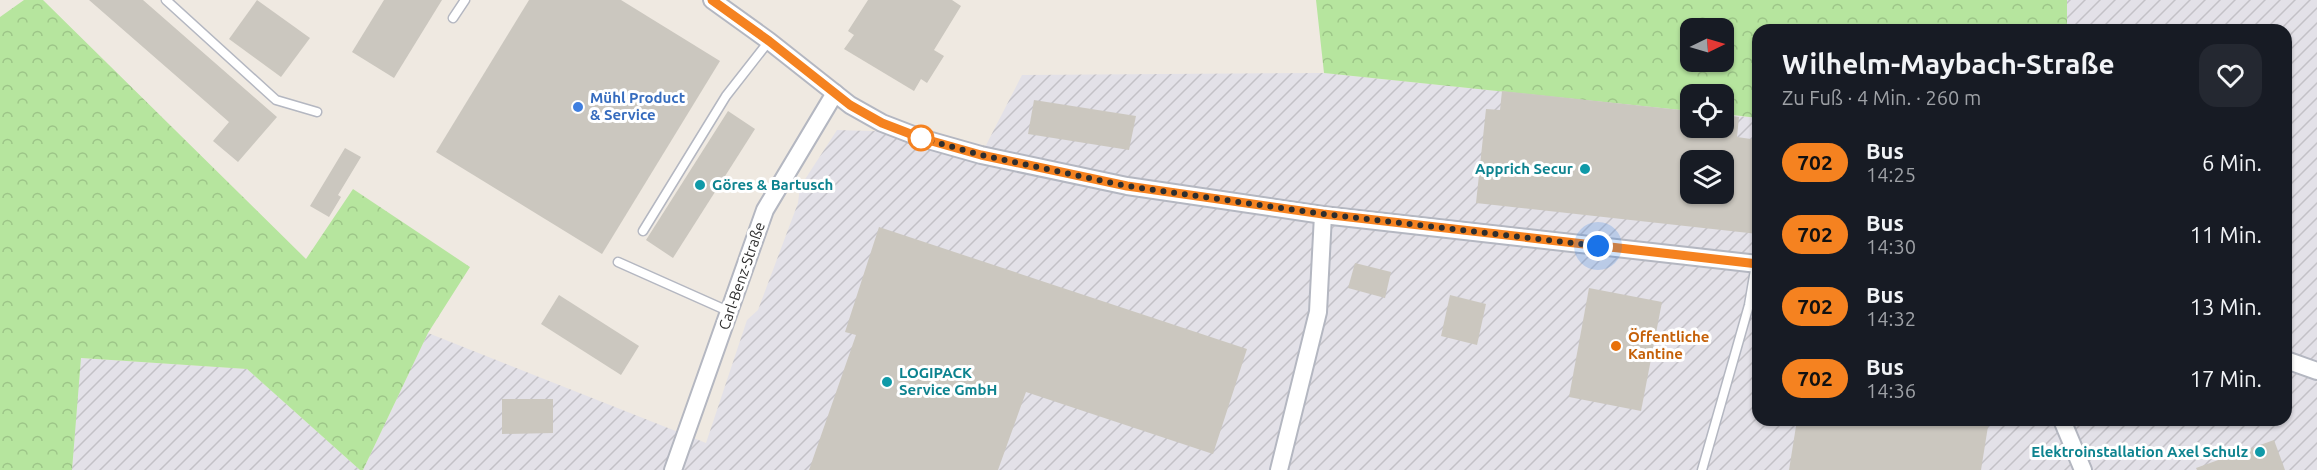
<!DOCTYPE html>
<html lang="de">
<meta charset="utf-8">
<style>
:root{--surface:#171b24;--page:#242831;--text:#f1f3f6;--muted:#9ea1a6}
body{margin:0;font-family:Ubuntu,sans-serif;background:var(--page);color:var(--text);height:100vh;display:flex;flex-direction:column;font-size:22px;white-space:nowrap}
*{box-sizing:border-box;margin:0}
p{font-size:20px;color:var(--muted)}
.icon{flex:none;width:33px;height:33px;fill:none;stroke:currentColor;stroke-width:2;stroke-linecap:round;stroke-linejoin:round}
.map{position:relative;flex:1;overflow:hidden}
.drawer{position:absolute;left:1752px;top:24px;width:540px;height:402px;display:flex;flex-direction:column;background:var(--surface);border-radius:18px;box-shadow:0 2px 4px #0004}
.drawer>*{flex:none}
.badge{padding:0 12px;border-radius:20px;font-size:21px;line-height:39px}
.needle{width:39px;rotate:85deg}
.buttons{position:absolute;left:1680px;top:18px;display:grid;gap:12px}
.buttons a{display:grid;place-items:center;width:54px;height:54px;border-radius:12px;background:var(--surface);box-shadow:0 2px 4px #0004;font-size:30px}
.you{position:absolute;width:30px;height:30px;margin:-15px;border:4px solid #fff;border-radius:50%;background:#1a73e8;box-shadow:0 0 0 9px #1a73e833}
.map>.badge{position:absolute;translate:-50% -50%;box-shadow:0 0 0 3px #fff}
.round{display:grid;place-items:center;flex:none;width:63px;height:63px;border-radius:18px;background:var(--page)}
.summary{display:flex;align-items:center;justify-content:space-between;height:102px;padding:0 30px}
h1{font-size:28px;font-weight:600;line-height:45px}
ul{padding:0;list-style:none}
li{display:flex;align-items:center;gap:18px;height:72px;padding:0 30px}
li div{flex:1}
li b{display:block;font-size:22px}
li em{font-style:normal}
li .badge{min-width:66px;font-weight:700;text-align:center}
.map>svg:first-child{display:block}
.industrial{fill:url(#industrial-furrows);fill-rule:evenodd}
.forest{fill:url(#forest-crowns);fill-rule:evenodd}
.building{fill:#cbc7bf;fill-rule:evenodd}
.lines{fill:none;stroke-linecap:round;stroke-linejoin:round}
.service-casing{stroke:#b4b7c1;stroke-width:11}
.minor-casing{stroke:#b4b7c1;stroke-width:20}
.service{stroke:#fff;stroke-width:8}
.minor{stroke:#fff;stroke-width:16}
.line-casing{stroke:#fff;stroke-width:14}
.line{stroke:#f58220;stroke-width:9}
.walk{stroke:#2e2e2e;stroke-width:6;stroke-dasharray:0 10.8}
.shop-dot{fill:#3f7fe0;stroke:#fff;stroke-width:2}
.stop-dot{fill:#fff;stroke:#f58220;stroke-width:3}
.culture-dot{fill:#0f9aa8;stroke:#fff;stroke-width:2}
.food-dot{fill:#e8710a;stroke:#fff;stroke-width:2}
.labels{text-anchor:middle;stroke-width:6;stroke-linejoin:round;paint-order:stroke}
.shop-label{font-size:15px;font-weight:bold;fill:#366cbe;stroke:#fff;text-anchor:start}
.culture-label{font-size:15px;font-weight:bold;fill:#0d838f;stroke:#fff;text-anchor:end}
.street-label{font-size:15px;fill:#2e2e2e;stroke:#fff}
.food-label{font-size:15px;font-weight:bold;fill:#c56008;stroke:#fff;text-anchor:start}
</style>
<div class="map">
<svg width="2317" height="470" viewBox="0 0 2317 470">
<defs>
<pattern id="industrial-furrows" width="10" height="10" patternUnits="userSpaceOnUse" patternTransform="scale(1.5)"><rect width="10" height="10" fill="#e3e1e8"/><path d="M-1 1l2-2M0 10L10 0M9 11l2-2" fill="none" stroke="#c3c1c7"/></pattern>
<pattern id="forest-crowns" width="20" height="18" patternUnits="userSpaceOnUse" patternTransform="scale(1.5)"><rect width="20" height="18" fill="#b6e59e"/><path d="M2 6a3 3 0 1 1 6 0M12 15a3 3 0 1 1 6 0" fill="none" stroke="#9dc588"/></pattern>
</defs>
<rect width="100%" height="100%" fill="#efe9e1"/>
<g class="industrial">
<path d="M2067,0H2317V470H363L428,333L706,443L747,320L758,310L798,203L800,187L837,130L903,132L981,155L1022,75L1324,73L1690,111V128H1724V115L1758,118V420H2286V30H2067ZM1690,160H1724V194H1690Z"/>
<polygon points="80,358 247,369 360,470 72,470"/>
</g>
<g class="forest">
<polygon points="24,0 43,0 306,259 353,189 470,267 428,333 363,470 360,470 247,369 81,358 72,470 0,470 0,17"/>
<path d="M1316,0H2067V30H1758V118L1724,114V94H1690V111L1324,73ZM1690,28H1724V62H1690Z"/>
</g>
<g class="building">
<polygon points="89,0 143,0 277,117 238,162 213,141 229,122"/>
<polygon points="257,0 310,38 281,77 229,39"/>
<polygon points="384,0 442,0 394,78 352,52"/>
<polygon points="529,0 621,0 720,61 602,254 436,152"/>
<polygon points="868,0 952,0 961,6 934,50 944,56 927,83 921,79 914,91 844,49 854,35 848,31"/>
<path d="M1502,91L1690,111V128H1724V115L1739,117L1737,137L1758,140V234L1476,203L1486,109L1500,110ZM1690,160H1724V194H1690Z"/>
<polygon points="1034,100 1136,116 1129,150 1028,134"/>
<polygon points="728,111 755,129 673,258 646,240"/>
<polygon points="345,148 361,157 338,195 341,197 329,217 310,206"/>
<polygon points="879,227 1247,349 1213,454 1026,392 998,470 809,470 856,335 845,332"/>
<polygon points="1355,263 1391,272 1385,298 1348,288"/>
<polygon points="1589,288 1662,302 1641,411 1569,397"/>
<polygon points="559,295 639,346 621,375 541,324"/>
<polygon points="1450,295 1486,304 1477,345 1441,336"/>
<polygon points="502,399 553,399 553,433 502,434"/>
<polygon points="1797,420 1989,420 1981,470 1789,470"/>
<polygon points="2274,440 2285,470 2197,470 2196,468"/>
</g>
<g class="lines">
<g class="service-casing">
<g id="service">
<polyline points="166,0 276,100 317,112"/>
<polyline points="453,18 465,0"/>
<polyline points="643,231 726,96 769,41"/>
<polyline points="618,262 728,311"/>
<polyline points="1702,470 1749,305 1756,264"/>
</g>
</g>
<g class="minor-casing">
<g id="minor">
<polyline points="712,0 769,41 850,105 882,123 921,138 981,155 1127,186 1323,215 1758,264"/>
<polyline points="2286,360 2317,371"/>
<polyline points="2062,420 2083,470"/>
<polyline points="673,470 765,210 835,93"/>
<polyline points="1279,470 1318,312 1323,215"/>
</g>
</g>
<use href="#service" class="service"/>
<use href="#minor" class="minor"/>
</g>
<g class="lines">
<g class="line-casing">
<polyline id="line" points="712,0 769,41 850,105 882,123 921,138 981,155 1127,186 1323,214 1758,264"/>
</g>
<use href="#line" class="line"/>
<polyline class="walk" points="921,138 981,155 1127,186 1323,214 1598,246"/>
</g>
<circle class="shop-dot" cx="578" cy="107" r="6"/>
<circle class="stop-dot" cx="921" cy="138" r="12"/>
<g class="culture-dot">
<circle cx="1585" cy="169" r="6"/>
<circle cx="700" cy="185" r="6"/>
<circle cx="887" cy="382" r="6"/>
<circle cx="2260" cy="452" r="6"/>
</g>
<circle class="food-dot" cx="1616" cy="346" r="6"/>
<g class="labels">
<g class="shop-label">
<text x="590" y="103">Mühl Product<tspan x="590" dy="17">&amp; Service</tspan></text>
</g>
<g class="culture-label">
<text x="1573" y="174">Apprich Secur</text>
<text x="712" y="190" text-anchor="start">Göres &amp; Bartusch</text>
<text x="899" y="378" text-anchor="start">LOGIPACK<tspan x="899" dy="17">Service GmbH</tspan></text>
<text x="2248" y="457">Elektroinstallation Axel Schulz</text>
</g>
<g class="street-label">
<text transform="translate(742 276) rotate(-71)" y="5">Carl-Benz-Straße</text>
</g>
<g class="food-label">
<text x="1628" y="342">Öffentliche<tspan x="1628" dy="17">Kantine</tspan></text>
</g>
</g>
</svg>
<div class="buttons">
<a><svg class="needle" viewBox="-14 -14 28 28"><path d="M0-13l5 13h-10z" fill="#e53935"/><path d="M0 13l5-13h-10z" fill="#9ea1a6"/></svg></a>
<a><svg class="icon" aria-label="locate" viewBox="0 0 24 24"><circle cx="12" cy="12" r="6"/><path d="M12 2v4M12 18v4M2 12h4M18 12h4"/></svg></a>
<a><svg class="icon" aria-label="layers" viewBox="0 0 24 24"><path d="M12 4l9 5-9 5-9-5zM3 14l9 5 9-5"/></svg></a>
</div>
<div class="you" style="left:1598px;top:246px"></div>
<section class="drawer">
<div class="summary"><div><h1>Wilhelm-Maybach-Straße</h1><p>Zu Fuß · 4 Min. · 260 m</p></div><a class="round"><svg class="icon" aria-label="heart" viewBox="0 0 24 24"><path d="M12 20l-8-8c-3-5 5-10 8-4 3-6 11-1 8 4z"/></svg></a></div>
<ul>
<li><span class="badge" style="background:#f58220;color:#111">702</span><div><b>Bus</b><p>14:25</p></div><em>6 Min.</em></li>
<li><span class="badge" style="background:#f58220;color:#111">702</span><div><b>Bus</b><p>14:30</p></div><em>11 Min.</em></li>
<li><span class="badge" style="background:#f58220;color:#111">702</span><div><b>Bus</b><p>14:32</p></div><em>13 Min.</em></li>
<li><span class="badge" style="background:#f58220;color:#111">702</span><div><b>Bus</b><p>14:36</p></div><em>17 Min.</em></li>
</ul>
</section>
</div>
